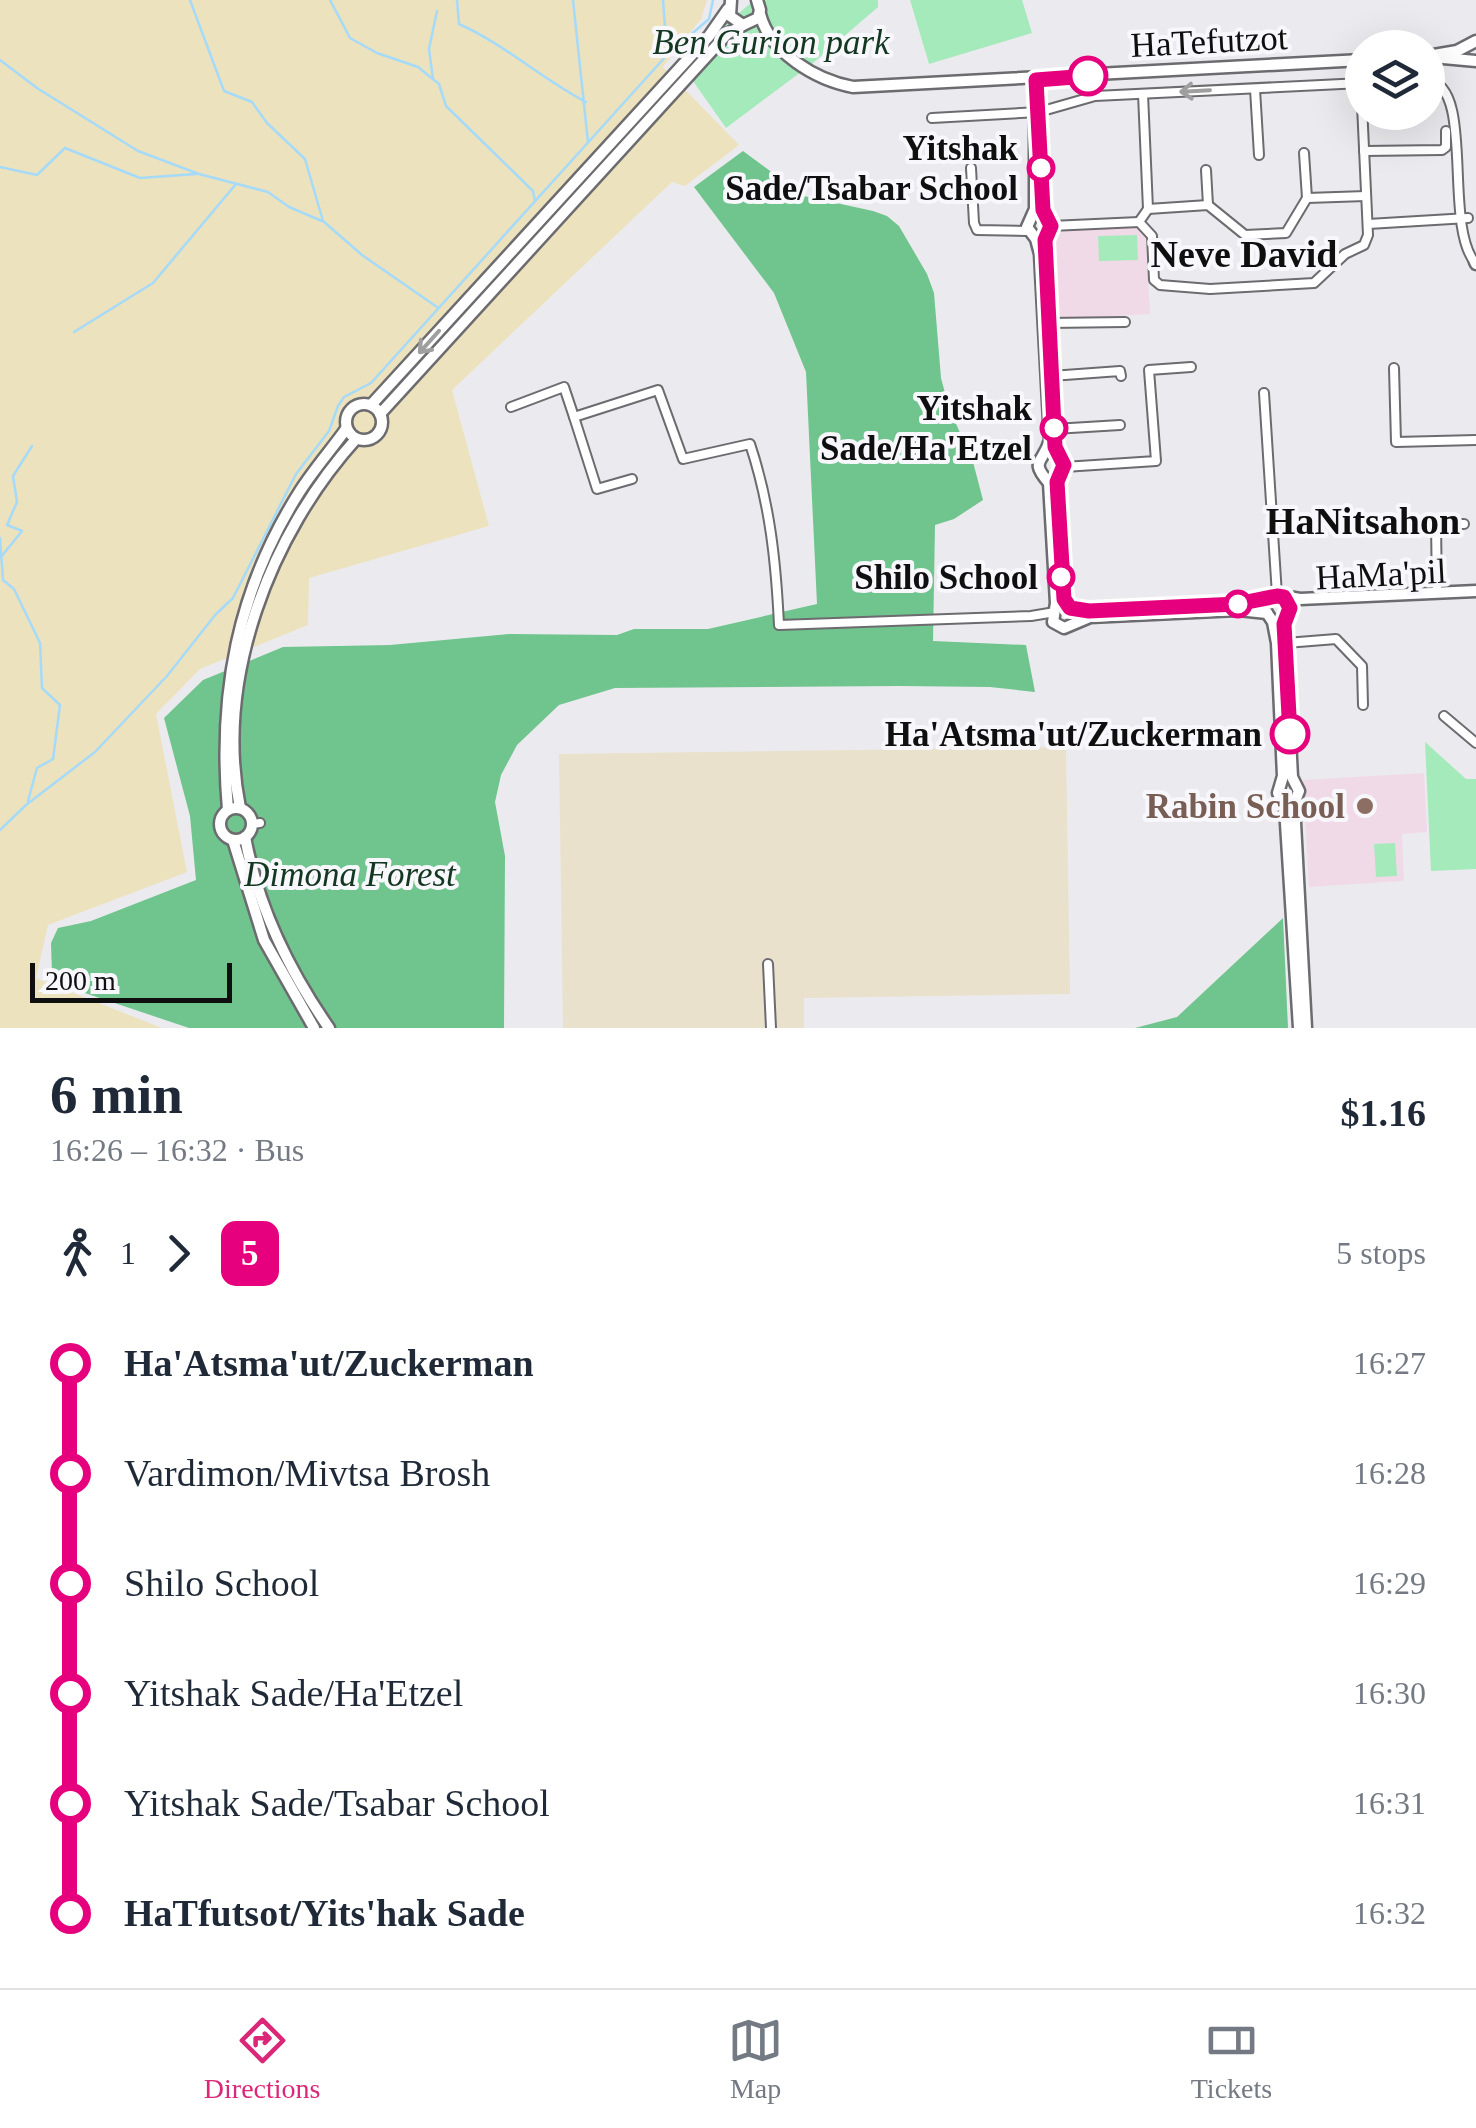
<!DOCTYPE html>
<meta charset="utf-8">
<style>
:root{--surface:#fff;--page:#f2f2f3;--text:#1f2937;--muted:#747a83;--line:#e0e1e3;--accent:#db2777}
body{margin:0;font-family:"Times New Roman",serif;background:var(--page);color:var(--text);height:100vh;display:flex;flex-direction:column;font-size:38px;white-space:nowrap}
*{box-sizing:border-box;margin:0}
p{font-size:32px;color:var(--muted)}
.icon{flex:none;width:55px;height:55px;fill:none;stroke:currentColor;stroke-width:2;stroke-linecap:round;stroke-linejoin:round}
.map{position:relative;height:1028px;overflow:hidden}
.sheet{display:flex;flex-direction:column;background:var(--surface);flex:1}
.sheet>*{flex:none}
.badge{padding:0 20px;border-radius:15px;font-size:35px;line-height:65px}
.controls{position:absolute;left:1345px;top:30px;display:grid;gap:20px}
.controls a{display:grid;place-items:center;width:100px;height:100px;border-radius:50%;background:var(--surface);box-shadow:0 10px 40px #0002;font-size:50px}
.scale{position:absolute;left:30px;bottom:25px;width:202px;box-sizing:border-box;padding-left:10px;border:5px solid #0f0f10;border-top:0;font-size:28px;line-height:35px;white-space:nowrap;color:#0f0f10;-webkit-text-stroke:8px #f8f8fc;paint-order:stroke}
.map>.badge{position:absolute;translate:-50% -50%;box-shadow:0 0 0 5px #fff}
.legs{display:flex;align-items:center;gap:15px;height:110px;padding:0 50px;font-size:32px}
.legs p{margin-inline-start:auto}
.summary{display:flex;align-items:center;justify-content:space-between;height:170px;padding:0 50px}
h1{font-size:55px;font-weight:600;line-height:75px}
ul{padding:0 50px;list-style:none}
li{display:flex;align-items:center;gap:35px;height:110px;font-size:38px}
li i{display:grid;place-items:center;width:15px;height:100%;margin:0 12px;background:currentColor}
li i::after{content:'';width:25px;height:25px;margin:-12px;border:8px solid;border-radius:50%;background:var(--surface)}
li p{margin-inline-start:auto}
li:first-child i{background:linear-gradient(#0000 50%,currentColor 0)}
li:last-child i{background:linear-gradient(currentColor 50%,#0000 0)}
.dock{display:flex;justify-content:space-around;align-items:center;height:140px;border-top:2px solid var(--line);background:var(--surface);font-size:28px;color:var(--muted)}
.dock a{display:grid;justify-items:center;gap:5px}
.dock .on{color:var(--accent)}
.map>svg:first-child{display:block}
.industrial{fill:#eae1cc}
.education{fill:#f1dae7}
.green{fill:#a4eaba}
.forest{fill:#70c48d}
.sand{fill:#ece2bd}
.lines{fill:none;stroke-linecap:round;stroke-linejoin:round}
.stream{stroke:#a6daf9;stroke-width:2.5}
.street-casing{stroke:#6c6b6f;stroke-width:12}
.secondary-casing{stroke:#6c6b6f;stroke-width:15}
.street{stroke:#fff;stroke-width:8}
.secondary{stroke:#fff;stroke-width:10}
.oneway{stroke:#9f9f9f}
.line-1-casing{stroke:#fff;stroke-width:22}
.line-1{stroke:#e6007e;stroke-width:15}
.stop-1-dot{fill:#fff;stroke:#e6007e;stroke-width:5}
.education-dot{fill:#8d6e63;stroke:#f8f8fc;stroke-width:4}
.labels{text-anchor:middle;stroke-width:8;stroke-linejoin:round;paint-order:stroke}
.street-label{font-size:35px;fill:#0f0f10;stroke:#f8f8fc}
.park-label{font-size:35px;font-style:italic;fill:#133721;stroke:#f8f8fc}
.stop-label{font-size:35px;font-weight:bold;fill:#0f0f10;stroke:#f8f8fc;text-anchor:end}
.education-label{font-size:35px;font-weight:bold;fill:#785e54;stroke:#f8f8fc;text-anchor:end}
.neighbourhood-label{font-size:38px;font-weight:bold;fill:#0f0f10;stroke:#f8f8fc}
</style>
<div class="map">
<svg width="1476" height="1028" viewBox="0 0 1476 1028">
<rect width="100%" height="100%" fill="#ebebef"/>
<polygon class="industrial" points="1066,747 1070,994 804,998 804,1028 563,1028 559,754"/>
<g class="education">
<polygon points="1145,227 1150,314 1056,319 1051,232"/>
<polygon points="1424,773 1427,832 1402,834 1404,881 1309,887 1303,780"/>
</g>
<g class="green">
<path d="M754,0H878V7L813,63L726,128L693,81C683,52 734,19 754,0Z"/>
<polygon points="910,0 1022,0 1032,33 929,64"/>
<polygon points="1137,235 1138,260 1099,261 1098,236"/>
<polygon points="1425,742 1466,779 1476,779 1476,869 1431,871"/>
<polygon points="1395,843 1397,876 1376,877 1374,844"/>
</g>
<g class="forest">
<polygon points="743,151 804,196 873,211 887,216 899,226 927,274 934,293 941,378 949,408 973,462 983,500 954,519 935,525 933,641 1026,645 1035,692 990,687 899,686 615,688 559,705 517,745 501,775 495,802 505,856 504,1028 189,1028 70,988 52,974 51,943 58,928 91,921 196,880 190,816 164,718 203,680 283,647 390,645 509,634 617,635 634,629 708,629 817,604 806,372 774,293 694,187"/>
<polygon points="1283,918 1288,1028 1135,1028 1177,1017"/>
</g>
<polygon class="sand" points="0,0 707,0 701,19 663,67 739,145 685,186 672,182 452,390 489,526 309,578 308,625 200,669 156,714 187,872 48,925 36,978 162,1028 0,1028"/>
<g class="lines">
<g class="stream">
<polyline points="190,0 224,91 252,102 267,123 305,159 323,221 362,255 437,307"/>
<polyline points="330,0 350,38 377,53 418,67 439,84 446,106 533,191 535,201"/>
<path d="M457,0L459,24C504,44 542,79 586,102"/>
<polyline points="573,0 588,142"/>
<polyline points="663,0 667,53"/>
<polyline points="0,60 37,88 138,151 199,174 268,192 289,207 322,221"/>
<polyline points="433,79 429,49 437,11"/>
<polyline points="0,167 37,175 65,148 140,178 196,174"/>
<polyline points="74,332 153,283 236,184"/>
<polyline points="0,538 3,580 14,589 40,643 42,688 60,705 53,759 37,768 28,801"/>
<polyline points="1,557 22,531 7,525 17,502 13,476 32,446"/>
<polyline points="0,830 26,805 95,752 167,676 216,614 233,598 296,474 329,431 338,406 344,397 371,383 667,55 709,19 713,0"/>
</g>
<g class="street-casing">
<g id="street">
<path d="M1428,80C1476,87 1442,225 1476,264"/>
<polyline points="1255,89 1259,155"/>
<polyline points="1143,94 1148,209 1139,222 1152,236 1154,280 1160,285 1210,289 1314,283 1345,254 1364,245 1368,235 1361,83"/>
<polyline points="932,118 1039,112 1095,96 1362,83"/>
<polyline points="1364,151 1442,150 1446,147 1446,131"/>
<polyline points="1304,153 1307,198"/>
<polyline points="971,168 974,223 977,230 1028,231"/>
<polyline points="1206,170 1208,205"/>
<polyline points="1148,209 1208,205 1245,235 1286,233 1307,198 1366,196"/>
<polyline points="1368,224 1468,218"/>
<polyline points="1051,226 1139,222"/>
<polyline points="1049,323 1125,322"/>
<polyline points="1394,368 1396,442 1476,440"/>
<polyline points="1051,376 1120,371 1121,376"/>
<polyline points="1264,393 1277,595"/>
<polyline points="511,407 564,387 574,417"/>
<polyline points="1054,429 1120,425"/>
<polyline points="1064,467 1156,461 1149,370 1191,367"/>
<path d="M632,479L597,489L574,417L658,390L683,459L750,444C770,504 776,562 779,625L1031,616L1055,612"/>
<polyline points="1437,593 1436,524 1464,524"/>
<polyline points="1286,643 1336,639 1362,666 1363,705"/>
<polyline points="1444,716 1476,743"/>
<polyline points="252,824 260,823"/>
<polyline points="768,964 771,1028"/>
</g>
</g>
<g class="secondary-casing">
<g id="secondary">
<polyline points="731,0 730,16 743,25 758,18 760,10 757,0"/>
<path d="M760,14C770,53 816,80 853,87L1362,60"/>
<polyline points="1428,56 1457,51 1476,41"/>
<polyline points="1443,58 1476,61"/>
<path d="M1035,80V209L1027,227L1036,239L1040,254L1050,440C1043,464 1029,460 1049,483L1056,603L1053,622L1064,628L1090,617L1238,610L1267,613"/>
<polyline points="1041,165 1043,210 1051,226 1045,238 1045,254"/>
<polyline points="1475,262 1476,264"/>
<circle cx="364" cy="422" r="18"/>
<polyline points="371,405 709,36 728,9"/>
<polyline points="380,414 727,34 743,25"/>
<polyline points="1055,436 1056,451 1064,465 1057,483 1062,585 1070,608"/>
<polyline points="1234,604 1277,595 1300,599 1476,591"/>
<polyline points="1290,609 1284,624 1292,777 1299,791 1294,804 1306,1028"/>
<polyline points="1267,613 1273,622 1277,643 1283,776 1278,793 1285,808 1299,1028"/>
<circle cx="236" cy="824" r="16"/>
<path d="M240,808C214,679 270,534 356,439"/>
<path d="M228,810C218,694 237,590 300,491C314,469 331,450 346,429"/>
<path d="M245,837C258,907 288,969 329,1028"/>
<polyline points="233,840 264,940 314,1028"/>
</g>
</g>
<use href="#street" class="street"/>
<use href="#secondary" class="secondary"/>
</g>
<defs><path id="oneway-shaft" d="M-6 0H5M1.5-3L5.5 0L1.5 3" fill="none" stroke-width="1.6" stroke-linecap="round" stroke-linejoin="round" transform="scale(2.5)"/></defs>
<g class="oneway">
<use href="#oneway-shaft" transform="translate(1195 91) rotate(177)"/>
<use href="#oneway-shaft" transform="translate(429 342) rotate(132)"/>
</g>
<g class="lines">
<g class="line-1-casing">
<polyline id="line-1" points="1088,76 1036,80 1043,210 1051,226 1045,240 1055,447 1064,465 1057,482 1064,599 1070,608 1089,611 1237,604 1277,596 1284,597 1290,608 1284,624 1290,734"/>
</g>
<use href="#line-1" class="line-1"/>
</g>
<g class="stop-1-dot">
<circle cx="1088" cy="76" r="18"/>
<circle cx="1041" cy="168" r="12"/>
<circle cx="1054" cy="428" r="12"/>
<circle cx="1061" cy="577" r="12"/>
<circle cx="1238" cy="604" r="12"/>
<circle cx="1290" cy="734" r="18"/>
</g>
<circle class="education-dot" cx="1365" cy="806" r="10"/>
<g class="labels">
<g class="street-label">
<text transform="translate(1209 41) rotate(-3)" y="12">HaTefutzot</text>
<text transform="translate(1381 574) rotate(-3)" y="12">HaMa'pil</text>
</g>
<g class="park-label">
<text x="771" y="54">Ben Gurion park</text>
<text x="350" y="886">Dimona Forest</text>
</g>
<g class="stop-label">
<text x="1018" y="160">Yitshak<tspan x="1018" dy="40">Sade/Tsabar School</tspan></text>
<text x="1032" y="420">Yitshak<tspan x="1032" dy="40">Sade/Ha'Etzel</tspan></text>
<text x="1038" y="589">Shilo School</text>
<text x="1262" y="746">Ha'Atsma'ut/Zuckerman</text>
</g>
<g class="education-label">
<text x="1345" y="818">Rabin School</text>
</g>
<g class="neighbourhood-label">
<text x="1244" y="267">Neve David</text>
<text x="1363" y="534">HaNitsahon</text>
</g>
</g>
</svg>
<div class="controls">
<a><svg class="icon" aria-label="layers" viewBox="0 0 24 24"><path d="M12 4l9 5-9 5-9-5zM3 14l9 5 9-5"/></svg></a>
</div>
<div class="scale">200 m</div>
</div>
<section class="sheet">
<div class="summary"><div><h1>6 min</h1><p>16:26 – 16:32 · Bus</p></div><b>$1.16</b></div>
<div class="legs"><svg class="icon" aria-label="walk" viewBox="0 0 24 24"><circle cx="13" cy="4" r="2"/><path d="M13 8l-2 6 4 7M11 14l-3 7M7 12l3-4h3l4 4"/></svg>1<svg class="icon" aria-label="forward" viewBox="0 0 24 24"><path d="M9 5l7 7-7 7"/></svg><b class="badge" style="background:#e6007e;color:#fff">5</b><p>5 stops</p></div>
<ul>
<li><i style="color:#e6007e"></i><b>Ha'Atsma'ut/Zuckerman</b><p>16:27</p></li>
<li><i style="color:#e6007e"></i><span>Vardimon/Mivtsa Brosh</span><p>16:28</p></li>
<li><i style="color:#e6007e"></i><span>Shilo School</span><p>16:29</p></li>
<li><i style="color:#e6007e"></i><span>Yitshak Sade/Ha'Etzel</span><p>16:30</p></li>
<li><i style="color:#e6007e"></i><span>Yitshak Sade/Tsabar School</span><p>16:31</p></li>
<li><i style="color:#e6007e"></i><b>HaTfutsot/Yits'hak Sade</b><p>16:32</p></li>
</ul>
</section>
<nav class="dock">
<a class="on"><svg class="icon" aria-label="directions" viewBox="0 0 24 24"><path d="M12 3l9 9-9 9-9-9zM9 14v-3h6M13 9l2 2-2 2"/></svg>Directions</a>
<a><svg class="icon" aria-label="map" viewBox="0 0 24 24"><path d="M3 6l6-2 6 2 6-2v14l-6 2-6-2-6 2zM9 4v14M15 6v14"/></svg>Map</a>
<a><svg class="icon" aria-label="tickets" viewBox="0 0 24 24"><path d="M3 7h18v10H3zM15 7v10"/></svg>Tickets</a>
</nav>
